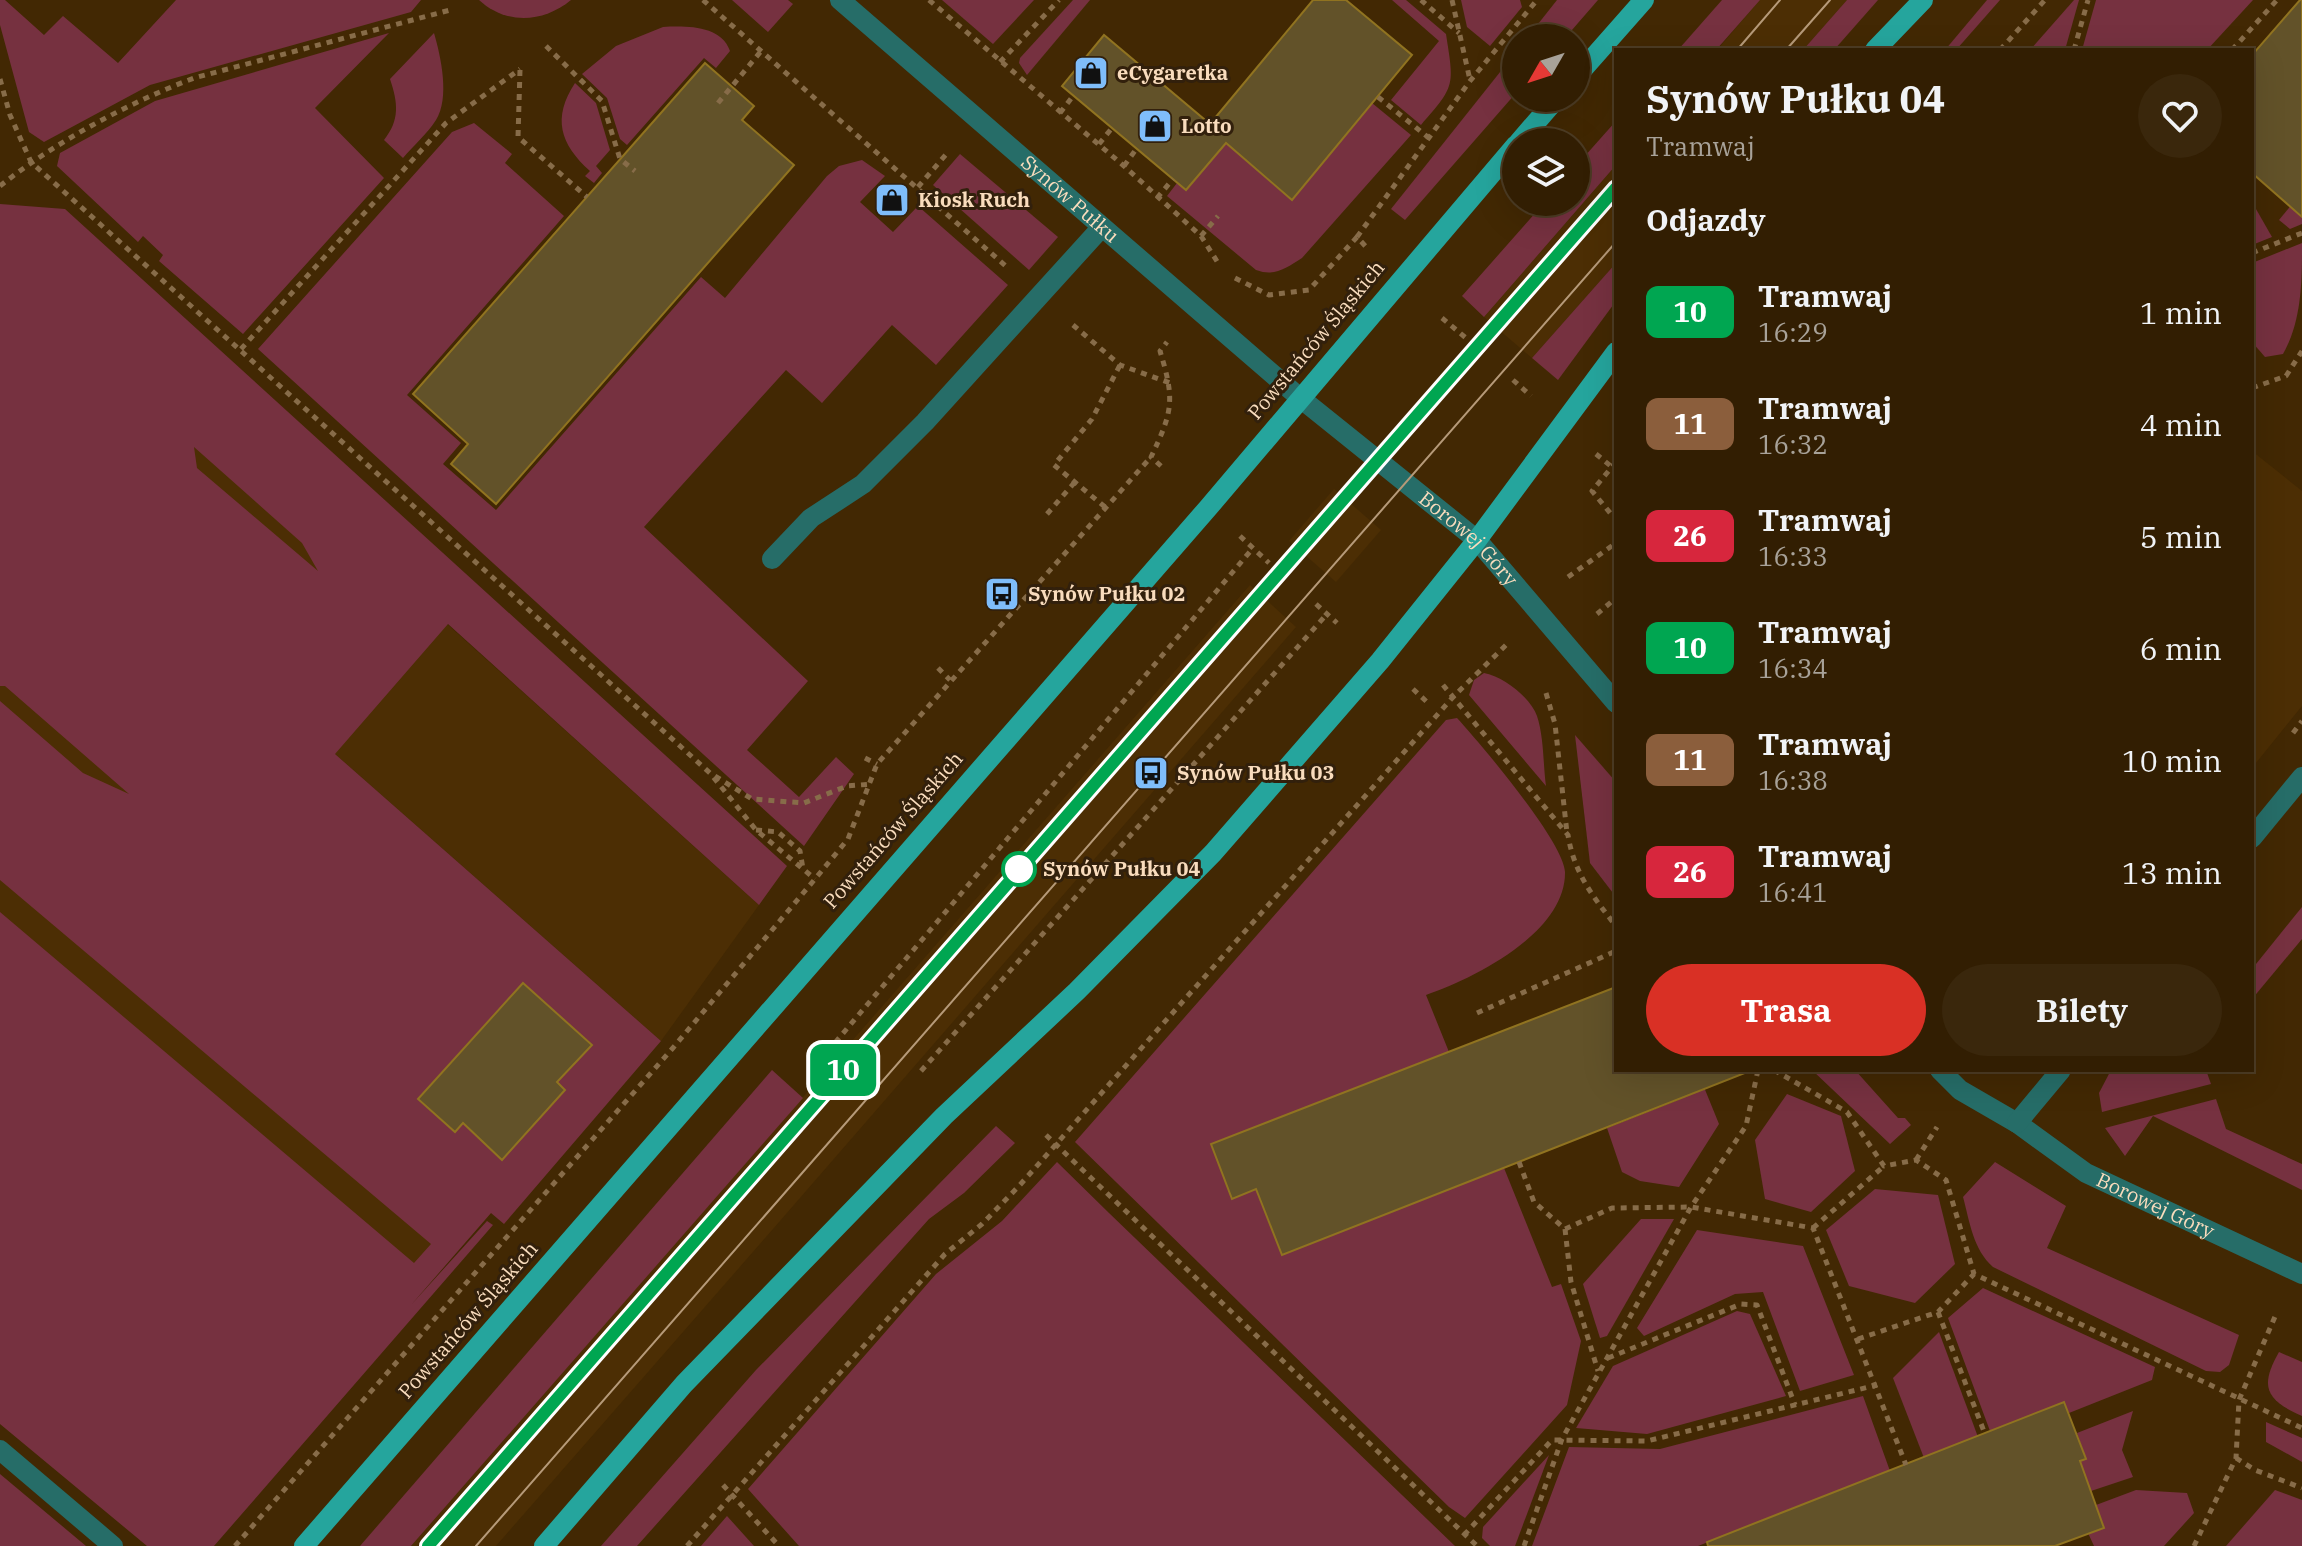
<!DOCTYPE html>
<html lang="pl">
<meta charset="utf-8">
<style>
:root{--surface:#321e02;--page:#3a270c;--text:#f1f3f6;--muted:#a8a299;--line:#4d3c24;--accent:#d93025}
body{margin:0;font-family:"IBM Plex Serif",serif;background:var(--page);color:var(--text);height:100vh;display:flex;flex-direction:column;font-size:30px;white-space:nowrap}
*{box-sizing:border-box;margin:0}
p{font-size:26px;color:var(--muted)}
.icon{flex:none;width:44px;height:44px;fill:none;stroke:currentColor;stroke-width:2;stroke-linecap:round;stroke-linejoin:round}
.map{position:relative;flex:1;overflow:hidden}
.side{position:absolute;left:1614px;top:48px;width:640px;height:1024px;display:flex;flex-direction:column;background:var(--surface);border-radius:0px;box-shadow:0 8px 32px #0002,0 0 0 2px var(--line)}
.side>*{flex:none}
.badge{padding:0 16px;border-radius:12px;font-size:28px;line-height:52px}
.needle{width:52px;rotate:231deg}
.fabs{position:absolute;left:1502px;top:24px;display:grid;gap:16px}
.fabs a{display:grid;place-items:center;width:88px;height:88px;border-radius:50%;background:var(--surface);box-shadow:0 8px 32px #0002,0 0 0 2px var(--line);font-size:40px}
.map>.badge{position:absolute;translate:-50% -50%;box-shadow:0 0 0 4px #fff}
h2{padding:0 32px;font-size:30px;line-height:72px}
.round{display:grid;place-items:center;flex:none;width:84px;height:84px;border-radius:42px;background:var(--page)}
.headline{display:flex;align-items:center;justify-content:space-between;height:136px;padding:0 32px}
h1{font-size:38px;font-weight:800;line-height:60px}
.button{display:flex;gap:16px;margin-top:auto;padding:16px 32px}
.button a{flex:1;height:92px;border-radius:48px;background:var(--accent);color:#fff;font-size:32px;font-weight:800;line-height:92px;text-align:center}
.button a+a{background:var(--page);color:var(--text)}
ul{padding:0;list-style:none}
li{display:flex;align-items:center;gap:24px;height:112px;padding:0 32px}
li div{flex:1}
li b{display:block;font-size:30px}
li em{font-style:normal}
li .badge{min-width:88px;font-weight:700;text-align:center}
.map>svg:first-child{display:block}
.built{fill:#4c2e04}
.green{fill:#763140;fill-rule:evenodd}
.building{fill:#625229;stroke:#907320;stroke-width:2}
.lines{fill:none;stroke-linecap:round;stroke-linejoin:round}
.path{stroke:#876c49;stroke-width:5;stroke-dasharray:6 6;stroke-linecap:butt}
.minor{stroke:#266d68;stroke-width:20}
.major{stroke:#25a59d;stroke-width:20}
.tram{stroke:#b69a79;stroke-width:2}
.line-casing{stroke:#fff;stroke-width:18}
.line{stroke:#00a651;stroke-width:12}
.stop-dot{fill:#fff;stroke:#00a651;stroke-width:4}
.labels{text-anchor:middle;stroke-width:6;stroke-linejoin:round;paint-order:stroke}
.poi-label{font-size:20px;font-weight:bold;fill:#f9dcbd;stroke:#32200c;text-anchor:start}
.street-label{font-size:20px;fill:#f9dcbd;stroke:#32200c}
.stop-label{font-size:20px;font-weight:bold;fill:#f9dcbd;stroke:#32200c;text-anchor:start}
</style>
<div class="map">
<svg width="2302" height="1546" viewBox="0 0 2302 1546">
<rect width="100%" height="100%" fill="#422803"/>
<g class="built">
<polygon points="1760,0 1847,0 1803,50 1717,50"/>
<polygon points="1616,165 1616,263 1532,358 1484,317"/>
<polygon points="12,232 759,905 661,1041 335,754 492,1212 200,1546 0,1391 0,239"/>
<polygon points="2252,451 2302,491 2302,706 2252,768"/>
<polygon points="1334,489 1381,530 1336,582 1289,541"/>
<polygon points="1250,585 1296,627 773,1229 496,1546 411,1546"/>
</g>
<g class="green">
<polygon points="0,0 5,0 44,35 63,16 118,63 176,0 421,0 411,12 150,85 44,142 29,132 0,25"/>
<path d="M479,0H571C543,23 506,25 479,0Z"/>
<polygon points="732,0 788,0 793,4 768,32"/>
<polygon points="942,0 1034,0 993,44"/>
<polygon points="1073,0 1090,0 1027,75 1019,63 1020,58"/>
<path d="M1392,0H1406L1446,34C1454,86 1456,85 1421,125L1391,100L1439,41Z"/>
<polygon points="1461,0 1520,0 1522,7 1490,46 1467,27"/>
<polygon points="1557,0 1598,0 1565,38 1527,38"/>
<polygon points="1722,0 1760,0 1716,50 1678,50"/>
<polygon points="1847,0 1878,0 1834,50 1803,50"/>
<polygon points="1987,0 2000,0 1956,50 1945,50"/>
<polygon points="2074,0 2079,0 2065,50 2030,50"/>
<polygon points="2096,0 2253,0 2207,50 2082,50"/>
<path d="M663,27C686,26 721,25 730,51L716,68L704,58L627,145L620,139L607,98L582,74L616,46Z"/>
<polygon points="389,33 315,108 384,178 243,334 159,261 163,255 143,236 138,242 57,166 60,153 155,101"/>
<path d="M434,33C441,57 450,98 436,120C427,134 413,146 403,158L384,140C400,120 398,103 390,79Z"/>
<polygon points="1516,52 1516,93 1405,220 1391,209"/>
<path d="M575,83L596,103L610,150L596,166L602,173L594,183L585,176L590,171C560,144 552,118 575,83Z"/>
<path d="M1372,103L1411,135L1302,258C1286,268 1275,277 1256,270L1167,196L1177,183L1186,190L1226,143L1292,199Z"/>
<polygon points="1616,121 1616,165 1484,317 1462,296 1545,202 1576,202 1576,166"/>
<polygon points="474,123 512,154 505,163 564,216 407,395 461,443 443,464 496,510 701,277 725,298 827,176 839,166 862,160 885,176 860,202 893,232 918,206 1008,285 936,365 892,325 822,403 786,370 644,527 808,681 747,750 799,797 836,757 854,774 804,846 258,349 452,132"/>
<polygon points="960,154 1058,237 1029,270 933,185"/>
<polygon points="2302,192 2302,224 2290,229 2279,220"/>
<polygon points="2252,202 2272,237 2252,245"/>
<path d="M0,204L65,209L787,866L759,905L448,624L335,754L661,1041L504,1224L491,1213L411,1305L487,1221L493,1225L214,1546H147L0,1424V912L414,1263L431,1244L0,880V701L83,773L129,794L5,686H0ZM194,447L302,543L318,571L197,468Z"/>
<path d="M2302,243C2302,281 2302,320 2283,354L2265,357L2252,342V263Z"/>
<polygon points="1616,263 1616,301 1558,380 1532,358"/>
<path d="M1484,673C1503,676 1531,698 1537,716C1544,737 1543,764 1546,786L1469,695L1474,680Z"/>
<path d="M1457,718C1480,743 1564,842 1565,872C1566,933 1473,979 1426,995L1449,1052L1211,1144L1232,1199L1264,1186L1260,1200L1282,1254L1504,1168L1552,1287L1561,1284L1581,1341L1567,1405L1465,1518L1449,1507L1075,1142L1446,720Z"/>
<polygon points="1575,735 1616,782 1616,897 1590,863"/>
<polygon points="2302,907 2302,939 2252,999 2252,969"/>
<polygon points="772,1070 803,1098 411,1546 360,1546"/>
<polygon points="1667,1070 1697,1070 1719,1124 1679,1187 1640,1181 1622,1172 1607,1128 1678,1100"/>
<polygon points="1812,1070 1855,1070 1898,1118 1905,1118 1911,1125 1890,1144"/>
<polygon points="2111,1070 2206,1070 2211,1084 2102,1112 2099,1093"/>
<polygon points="1787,1094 1841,1116 1855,1171 1811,1212 1765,1199 1755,1140"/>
<polygon points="2216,1099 2226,1129 2302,1164 2302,1190 2153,1116 2125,1156 2105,1128"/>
<polygon points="996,1126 1015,1143 964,1193 929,1219 637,1546 601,1546 756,1370"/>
<polygon points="1057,1162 1109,1213 1455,1546 799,1546 748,1489 936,1274 1002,1221"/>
<path d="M1995,1162L2066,1206L2047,1248L2239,1335L2229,1365L2220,1372L2206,1371L1993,1267C1973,1249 1970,1223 1963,1197Z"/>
<polygon points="1875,1189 1938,1195 1955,1264 1915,1303 1849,1286 1826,1230"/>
<polygon points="1641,1219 1674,1219 1607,1336 1600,1338 1583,1284"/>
<polygon points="1697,1230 1803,1246 1854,1375 1800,1391 1763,1292 1735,1294 1644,1336 1637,1328"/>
<polygon points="1983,1288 2155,1367 2152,1380 2069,1413 2064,1403 1990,1431 1948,1318"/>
<polygon points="1737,1311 1750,1314 1786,1396 1647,1434 1576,1428 1613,1366"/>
<polygon points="1939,1332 1978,1437 1924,1458 1893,1378"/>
<path d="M2279,1352L2302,1362V1416C2266,1400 2259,1387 2279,1352Z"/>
<polygon points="1863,1396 1890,1471 1698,1546 1532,1546 1569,1447 1660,1449"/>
<polygon points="2133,1411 2122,1450 2133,1477 2091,1491 2071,1465 2086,1459 2077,1433"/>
<polygon points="2266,1422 2302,1438 2302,1462 2266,1442"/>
<polygon points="1549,1455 1515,1546 1490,1546 1482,1538 1483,1527"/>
<polygon points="0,1474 86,1546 0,1546"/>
<polygon points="2136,1490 2187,1493 2194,1513 2164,1546 2094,1546 2088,1533 2104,1527 2096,1505"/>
<polygon points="2275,1490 2302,1500 2302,1546 2226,1546"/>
<polygon points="727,1516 754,1546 701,1546"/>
</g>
<g class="building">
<polygon points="1313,0 1346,0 1412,55 1292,200 1226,143 1186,190 1062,86 1104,35 1210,124"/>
<polygon points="2300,0 2302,0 2302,217 2252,173 2252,55"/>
<polygon points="705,63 754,106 742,120 794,165 496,504 451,464 468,444 413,394"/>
<polygon points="523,983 592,1045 557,1082 565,1090 502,1160 463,1123 455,1132 418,1099"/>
<polygon points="1616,987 1616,1070 1744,1070 1745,1073 1282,1255 1256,1189 1232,1199 1211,1144"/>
<polygon points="2064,1402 2086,1459 2080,1461 2104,1528 2055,1546 1708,1546 1707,1542"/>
</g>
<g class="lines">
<g class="path">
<polyline points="703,0 1008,268"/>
<polyline points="929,0 1124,166 1201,236 1220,266"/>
<polyline points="1421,0 1459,33"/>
<polyline points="1452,0 1470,80"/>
<polyline points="546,46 602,101 620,159 635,171"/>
<polyline points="2000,50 2045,0"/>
<polyline points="2074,50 2088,0"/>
<polyline points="2232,50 2277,0"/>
<polyline points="1000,62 1059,0"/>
<polyline points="520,70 518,137 587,197"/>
<polyline points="0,79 10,115 31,162 710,773 756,830 815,879"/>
<polyline points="1378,97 1429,138"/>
<polyline points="718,103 762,50"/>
<polyline points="1060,113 1073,96"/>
<polyline points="1099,144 1112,128"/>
<polyline points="1124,166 1137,148"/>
<path d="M0,186C57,141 126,104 194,78L454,9"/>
<polyline points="918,187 949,151"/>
<polyline points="1157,198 1173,179"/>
<polyline points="1201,236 1218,216"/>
<polyline points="1357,237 1470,81 1537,0"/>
<polyline points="2252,253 2302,233"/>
<polyline points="1235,278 1269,295 1309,290 1357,237 1368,249"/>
<polyline points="1442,318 1466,338"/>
<polyline points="1073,325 1120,365 1170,383"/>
<polyline points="241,349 446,123 520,69"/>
<polyline points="1513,380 1531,396"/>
<polyline points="2252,388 2286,376 2302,351"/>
<polyline points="1596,454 1612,467"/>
<polyline points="1616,462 1592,491 1616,520"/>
<path d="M1161,466L1151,457C1173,411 1175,400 1160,351L1167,342"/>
<polyline points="1105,507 1054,465 1092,419 1120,365"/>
<polyline points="1047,514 1075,482"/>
<polyline points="1240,536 1269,563"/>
<polyline points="1568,577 1616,543"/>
<polyline points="1316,604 1337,623"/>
<polyline points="1597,614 1616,598"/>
<polyline points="938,668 950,680"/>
<path d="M1443,685L1568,835C1574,873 1593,897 1616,926"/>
<polyline points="1413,689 1428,703"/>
<polyline points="1546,693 1555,724 1567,833"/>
<polyline points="2293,733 2302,721"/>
<polyline points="865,758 877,764"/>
<polyline points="715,776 752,799 804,803 847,786 872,784"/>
<polyline points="756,830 778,832 800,851 803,869"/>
<polyline points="1477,1013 1616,951"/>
<polyline points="812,1070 1253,548"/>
<polyline points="1774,1070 1847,1112 1884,1166 1916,1160 1946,1180 1974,1274 2302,1428"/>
<polyline points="921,1071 1327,614"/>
<polyline points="1046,1135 1477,1546"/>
<polyline points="1916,1160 1937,1127"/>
<polyline points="1519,1162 1534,1202 1565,1229 1612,1208 1691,1207 1813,1228 1906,1465"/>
<polyline points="1813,1228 1884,1166"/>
<polyline points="1565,1229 1571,1282 1598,1371"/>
<polyline points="1938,1312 1985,1434"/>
<polyline points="1858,1339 1938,1312 1974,1274"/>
<polyline points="1608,1358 1741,1304 1757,1305 1795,1405"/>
<polyline points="2236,1458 2255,1470 2302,1488"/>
<polyline points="723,1485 779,1546"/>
<polyline points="1464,1535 1552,1440 1647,1441 1877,1385"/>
<polyline points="235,1546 672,1049 815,879 848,839 877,764 1151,457"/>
<polyline points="687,1546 945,1254 982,1224 1019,1186 1453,697 1507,644"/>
<polyline points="1524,1546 1562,1439 1691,1207 1746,1126 1758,1070"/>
<polyline points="2194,1546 2236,1458 2239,1400 2277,1312"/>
</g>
<g class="minor">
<path id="s1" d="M840,0L1299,397L1477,540L1616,703"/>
<polyline points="772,559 811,518 863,484 925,422 1101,228"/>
<polyline points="2252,838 2302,777"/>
<path id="s2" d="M1940,1070L1960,1090L2017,1123L2086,1173L2302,1274"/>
<polyline points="2017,1123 2061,1070"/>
<polyline points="0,1450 113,1546"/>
</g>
<g class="major">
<polyline points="1875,50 1923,0"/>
<polyline points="1576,77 1644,0"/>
<polyline points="1519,142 1557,98"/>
<polyline points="304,1546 1208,508 1516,145"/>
<polyline points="544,1546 684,1384 944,1116 1077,991 1213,853 1380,661 1477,540 1616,352"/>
</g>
<g class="tram">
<polyline points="1737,50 1780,0"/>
<polyline points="1786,50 1830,0"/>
<polyline points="428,1546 1616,188"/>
<polyline points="476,1546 1616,242"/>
</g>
</g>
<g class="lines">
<g class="line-casing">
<polyline id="line" points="428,1546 1616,188"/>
</g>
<use href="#line" class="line"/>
</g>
<defs>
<g id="shop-square" transform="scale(1.8)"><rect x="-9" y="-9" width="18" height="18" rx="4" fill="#7fbdfa" stroke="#32200c"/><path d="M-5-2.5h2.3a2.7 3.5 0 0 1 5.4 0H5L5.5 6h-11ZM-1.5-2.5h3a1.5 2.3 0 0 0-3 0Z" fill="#111"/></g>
<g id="bus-square" transform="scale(1.8)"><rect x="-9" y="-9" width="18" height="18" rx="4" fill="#7fbdfa" stroke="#32200c"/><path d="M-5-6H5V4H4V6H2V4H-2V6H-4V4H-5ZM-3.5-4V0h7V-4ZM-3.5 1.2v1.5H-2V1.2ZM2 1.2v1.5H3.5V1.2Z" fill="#111"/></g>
</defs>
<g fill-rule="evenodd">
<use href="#shop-square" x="1091" y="73"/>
<use href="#shop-square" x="1155" y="126"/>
<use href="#shop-square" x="892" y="200"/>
<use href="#bus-square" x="1002" y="594"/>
<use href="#bus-square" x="1151" y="773"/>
</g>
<circle class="stop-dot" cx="1019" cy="869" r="16"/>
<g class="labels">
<g class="poi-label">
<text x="1117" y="80">eCygaretka</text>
<text x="1181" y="133">Lotto</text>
<text x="918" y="207">Kiosk Ruch</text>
<text x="1028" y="601">Synów Pułku 02</text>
<text x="1177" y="780">Synów Pułku 03</text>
</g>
<g class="street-label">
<text dy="7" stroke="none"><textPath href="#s1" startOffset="304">Synów Pułku</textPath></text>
<text transform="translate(1316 340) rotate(-50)" y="7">Powstańców Śląskich</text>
<text dy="7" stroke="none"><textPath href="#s1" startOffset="828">Borowej Góry</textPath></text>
<text transform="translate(893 830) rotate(-49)" y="7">Powstańców Śląskich</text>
<text dy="7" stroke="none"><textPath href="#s2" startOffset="256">Borowej Góry</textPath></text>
<text transform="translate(468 1320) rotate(-49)" y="7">Powstańców Śląskich</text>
</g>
<g class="stop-label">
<text x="1043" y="876">Synów Pułku 04</text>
</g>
</g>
</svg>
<div class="fabs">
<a><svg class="needle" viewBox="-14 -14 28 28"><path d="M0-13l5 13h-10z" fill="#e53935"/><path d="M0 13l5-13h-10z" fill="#a8a299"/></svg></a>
<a><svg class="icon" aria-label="layers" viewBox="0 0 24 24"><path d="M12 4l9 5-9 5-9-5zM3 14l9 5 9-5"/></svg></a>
</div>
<b class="badge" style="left:843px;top:1070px;background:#00a651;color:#fff">10</b>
<section class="side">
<div class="headline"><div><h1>Synów Pułku 04</h1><p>Tramwaj</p></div><a class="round"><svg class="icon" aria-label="heart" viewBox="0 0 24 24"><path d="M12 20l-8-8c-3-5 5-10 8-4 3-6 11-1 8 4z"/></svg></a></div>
<h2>Odjazdy</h2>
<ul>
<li><span class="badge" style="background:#00a651;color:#fff">10</span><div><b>Tramwaj</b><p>16:29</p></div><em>1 min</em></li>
<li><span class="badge" style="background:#8b5e3c;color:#fff">11</span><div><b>Tramwaj</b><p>16:32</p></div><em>4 min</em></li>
<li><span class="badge" style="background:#d7263d;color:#fff">26</span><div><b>Tramwaj</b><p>16:33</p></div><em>5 min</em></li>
<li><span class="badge" style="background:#00a651;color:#fff">10</span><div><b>Tramwaj</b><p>16:34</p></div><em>6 min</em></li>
<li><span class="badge" style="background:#8b5e3c;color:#fff">11</span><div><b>Tramwaj</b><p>16:38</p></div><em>10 min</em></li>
<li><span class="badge" style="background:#d7263d;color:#fff">26</span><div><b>Tramwaj</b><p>16:41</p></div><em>13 min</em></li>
</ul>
<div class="button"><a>Trasa</a><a>Bilety</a></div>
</section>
</div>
